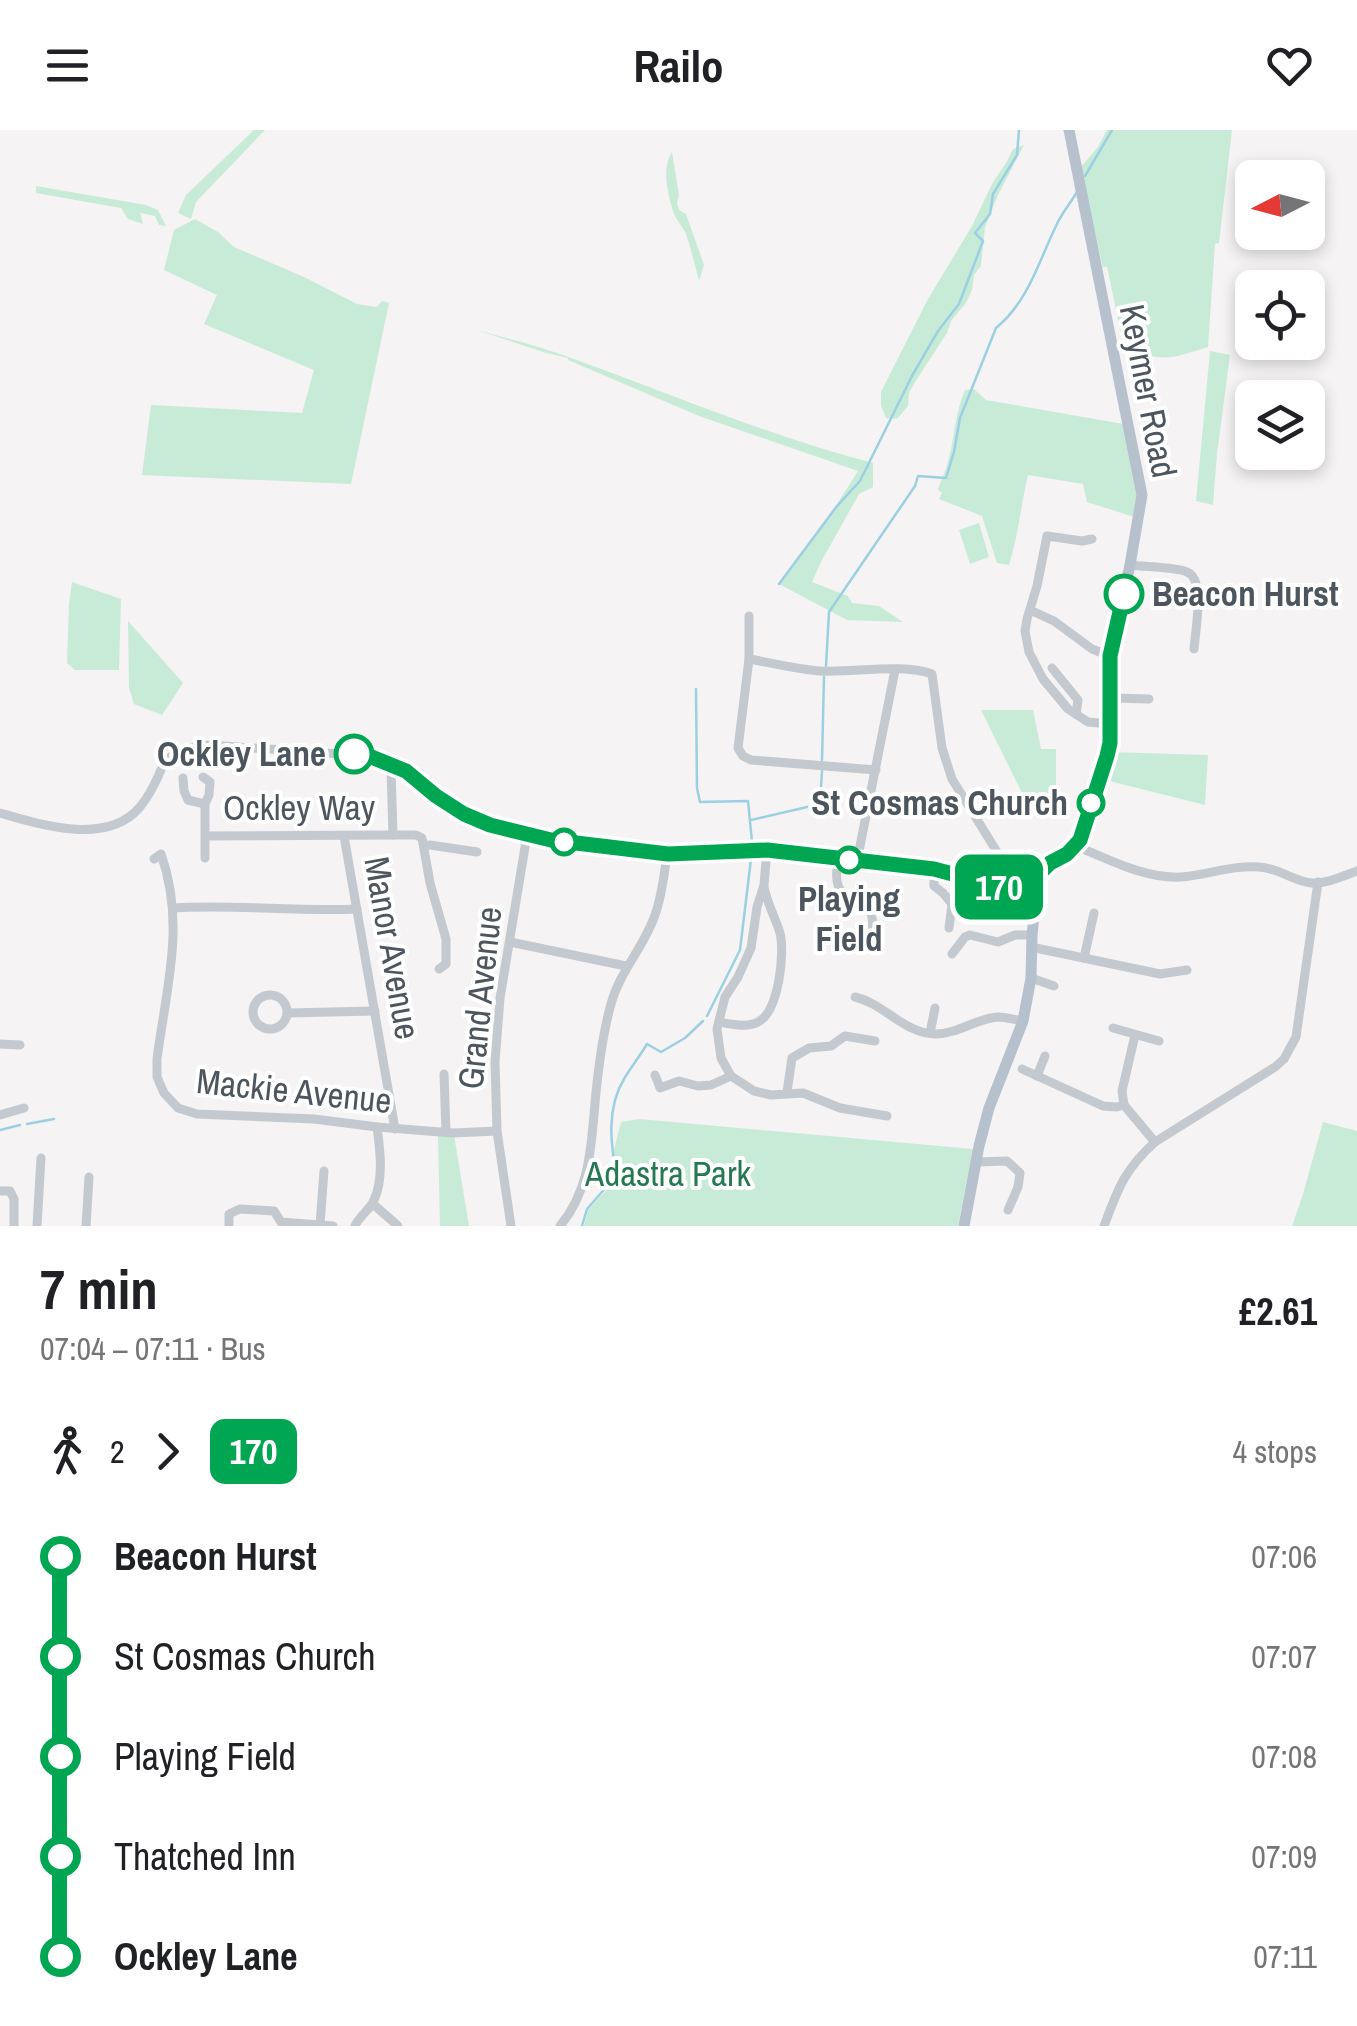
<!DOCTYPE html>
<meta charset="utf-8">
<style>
:root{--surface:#fff;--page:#f6f6f6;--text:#202124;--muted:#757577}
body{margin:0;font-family:"Archivo Narrow",sans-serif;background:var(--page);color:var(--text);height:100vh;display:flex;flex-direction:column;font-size:38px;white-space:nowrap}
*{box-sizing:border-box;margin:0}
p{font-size:32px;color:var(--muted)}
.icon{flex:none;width:55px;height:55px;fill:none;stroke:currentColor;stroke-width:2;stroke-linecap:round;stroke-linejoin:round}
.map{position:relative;height:1096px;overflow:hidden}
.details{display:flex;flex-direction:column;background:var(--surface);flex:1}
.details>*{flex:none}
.badge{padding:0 20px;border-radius:15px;font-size:35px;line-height:65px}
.needle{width:65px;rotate:264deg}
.fabs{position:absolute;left:1235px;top:30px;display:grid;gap:20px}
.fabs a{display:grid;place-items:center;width:90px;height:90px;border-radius:15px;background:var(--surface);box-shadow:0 5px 15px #0003;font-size:50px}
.map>.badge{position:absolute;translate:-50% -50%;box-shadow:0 0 0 5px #fff}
.legs{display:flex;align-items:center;gap:15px;height:110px;padding:0 40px;font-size:32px}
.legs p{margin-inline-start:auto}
.summary{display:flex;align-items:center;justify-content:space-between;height:170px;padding:0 40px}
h1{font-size:55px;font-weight:800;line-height:75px}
ul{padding:0 40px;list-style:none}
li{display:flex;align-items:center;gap:35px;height:100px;font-size:38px}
li i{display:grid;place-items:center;width:15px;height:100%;margin:0 12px;background:currentColor}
li i::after{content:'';width:25px;height:25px;margin:-12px;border:8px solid;border-radius:50%;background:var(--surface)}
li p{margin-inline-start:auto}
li:first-child i{background:linear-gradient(#0000 50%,currentColor 0)}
li:last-child i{background:linear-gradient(currentColor 50%,#0000 0)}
header{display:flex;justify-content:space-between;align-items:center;height:130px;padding:0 40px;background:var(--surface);font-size:45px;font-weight:800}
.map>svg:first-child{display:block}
.green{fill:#c8ebd8}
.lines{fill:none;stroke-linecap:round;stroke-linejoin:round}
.stream{stroke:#9bd0e3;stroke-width:2.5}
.minor{stroke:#c3c9cf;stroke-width:9}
.major{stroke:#b6c1cd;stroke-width:11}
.line-1-casing{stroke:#fff;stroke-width:22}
.line-1{stroke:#00a651;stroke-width:15}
.stop-1-dot{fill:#fff;stroke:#00a651;stroke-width:5}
.labels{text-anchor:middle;stroke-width:8;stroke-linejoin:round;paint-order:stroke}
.street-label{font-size:35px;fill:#4d555e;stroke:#fff}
.stop-label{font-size:35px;font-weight:bold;fill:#4d555e;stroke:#fff;text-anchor:end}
.park-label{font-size:35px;fill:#247853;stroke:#fff}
</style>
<header><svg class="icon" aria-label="menu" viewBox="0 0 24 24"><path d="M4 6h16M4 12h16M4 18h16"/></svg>Railo<svg class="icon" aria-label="heart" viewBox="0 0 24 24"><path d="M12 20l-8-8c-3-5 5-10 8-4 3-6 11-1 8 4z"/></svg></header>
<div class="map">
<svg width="1357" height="1096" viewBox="0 0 1357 1096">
<rect width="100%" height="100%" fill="#f5f3f3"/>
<g class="green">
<polygon points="254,0 265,0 196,72 191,89 178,83 186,65"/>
<path d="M1107,0H1232L1219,113L1215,114L1208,217C1167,230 1165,231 1124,219L1107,136L1103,138L1080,38L1098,17Z"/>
<polygon points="1024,15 998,65 985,97 981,136 974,145 972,160 966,173 951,191 947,203 915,252 909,263 908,276 897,289 886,288 881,276 881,262 892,240 928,169 972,96 993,52 1006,33 1013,19"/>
<path d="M672,22L679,65L677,73L679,80L686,84L704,135L699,151C695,135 691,119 686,104C683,97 677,91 674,84C668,66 661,38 672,22Z"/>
<polygon points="36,56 146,75 158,80 166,96 159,95 155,86 140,83 143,94 128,89 121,78 36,63"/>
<polygon points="195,89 218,102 234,117 304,147 357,174 377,177 382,171 389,173 351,354 142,345 151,275 302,283 314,240 204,194 217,165 164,140 174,100"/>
<path d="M477,200C509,209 543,217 574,229C673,265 770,306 873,333V357L859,364L821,432L812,452L848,466L852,473L879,476L903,492L847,490L779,454L825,393L858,341L699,286L568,230V228L543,222Z"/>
<polygon points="1210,221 1230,225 1217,324 1213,375 1196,371"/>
<path d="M974,259L986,270L1129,295L1141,356L1137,388L1087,372L1083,354L1028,345C1021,375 1018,406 1009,435L997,433L982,386L939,369L942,363L938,360C940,351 945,344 947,335C955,309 954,286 965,260Z"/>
<polygon points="979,393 989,427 970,434 959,400"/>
<polygon points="72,452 121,469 119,540 75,540 67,533 69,474"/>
<polygon points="128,491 183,553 162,585 134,574 129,558"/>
<polygon points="981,580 1033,580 1041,619 1056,619 1056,668 1042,665 1023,665"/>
<polygon points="1110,622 1208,625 1205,675 1101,649"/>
<polygon points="639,989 973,1019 958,1096 584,1096 588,1080 614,1052 613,1023 621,992"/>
<polygon points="1323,992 1357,1001 1357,1096 1292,1096 1303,1064"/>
<polygon points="453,999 469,1096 440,1096 438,1006"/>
</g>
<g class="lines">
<g class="stream">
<polyline points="1085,46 1112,0"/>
<polyline points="779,454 837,376 860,351 912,246 938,201 959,174 983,111 975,103 990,84 993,64 1017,25 1019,0"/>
<path d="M826,536L829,482L915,356L918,346L946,348L954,322L960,288L996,198C1028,172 1039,131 1056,96C1061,84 1070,74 1077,62"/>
<polyline points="696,559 697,658 700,672 748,671 752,712"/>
<polyline points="822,630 824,547"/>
<polyline points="751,690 820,674 822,641"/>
<polyline points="707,886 740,820 751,729"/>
<polyline points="27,994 54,989"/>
<polyline points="0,1000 20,995"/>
<path d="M582,1096L587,1079L616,1046C611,1013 606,979 624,949C631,937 640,926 647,914L661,922L685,908L703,891"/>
</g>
<g class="minor">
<polyline points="1092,409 1082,411 1047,406 1037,456 1027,489 1025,501 1029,522 1043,549 1068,579 1088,592 1111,594"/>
<path d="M1130,435C1144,437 1176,437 1187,442C1206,449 1195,502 1194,519"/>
<polyline points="1030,480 1054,491 1092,519 1110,526"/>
<polyline points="749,486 749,529 738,618 743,626 751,630 876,640"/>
<path d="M749,529C772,533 796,539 820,541C852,543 903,533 932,544L942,618L952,649L1002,730L1012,760"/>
<polyline points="1052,538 1078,570 1076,584"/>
<polyline points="1111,568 1149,569"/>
<polyline points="203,647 210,652 209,665 205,674 205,728"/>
<polyline points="183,648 184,661 188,670 205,674"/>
<path d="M0,683C41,695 107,716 140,677C170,640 151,621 209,615L369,626L406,641L436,666L464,684L490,695L551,710L667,725L767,720L934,739L1012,760L1036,762"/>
<polyline points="393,705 391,639 394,635"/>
<polyline points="206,706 393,705 416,705 422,708 430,753 446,809 446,834 439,839"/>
<polyline points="344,706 395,999"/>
<polyline points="424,716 430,715 477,722"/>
<path d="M1076,716C1108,729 1145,749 1181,747C1207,745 1232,735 1259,737C1279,738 1293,751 1311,753C1326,754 1343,746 1357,741"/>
<polyline points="767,720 764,755 757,777 751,818 738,847 725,867 717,899 721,928 731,946 754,961 771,965 803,963 840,978 887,986"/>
<path d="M154,729L161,724C186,794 166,859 157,929V947L164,963L178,978L197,984L314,989L377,997L453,1003L497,1001"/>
<path d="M838,729C837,737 835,747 838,755C847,782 878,759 872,806"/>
<polyline points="857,731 895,540"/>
<polyline points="934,739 934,756 943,763 952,774 949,798"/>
<path d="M174,778C235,774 296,782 357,779"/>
<polyline points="510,812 626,836"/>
<polyline points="1031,817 1160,844 1187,840"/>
<polyline points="952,824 965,807 970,805 998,812 1015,805 1032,805"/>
<polyline points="1084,828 1094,783"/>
<polyline points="1031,848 1054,856"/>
<circle cx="270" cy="882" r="17"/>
<path d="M855,867C885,874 903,903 935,904C958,904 977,888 998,887C1006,887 1015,890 1023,891"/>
<polyline points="287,883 375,881"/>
<path d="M719,892C731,894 747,898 758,892C779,882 785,822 780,803C775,787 767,773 764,757"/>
<polyline points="1113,898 1159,911"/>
<polyline points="930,903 935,878"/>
<polyline points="1135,905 1122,961 1124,975 1155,1012"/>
<polyline points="0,914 20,915"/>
<polyline points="1022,939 1103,976 1117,977 1124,975"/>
<polyline points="444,944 446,1002"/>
<polyline points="655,945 660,958 679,951 698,956 711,955 731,946"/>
<polyline points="1037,946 1045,926"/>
<polyline points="787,962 792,928 809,918 831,916 845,906 875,911"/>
<polyline points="0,985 24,978"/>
<polyline points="975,1032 1007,1031 1020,1043 1018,1057 1008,1080"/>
<polyline points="0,1061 10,1061 14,1069 14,1096"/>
<polyline points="373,1074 398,1096"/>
<polyline points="320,1095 324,1041"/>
<polyline points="37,1096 41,1028"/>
<polyline points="86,1096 89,1047"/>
<polyline points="229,1096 229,1084 240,1079 274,1081 281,1092 333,1096"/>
<path d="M355,1096C359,1086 370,1080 374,1070C384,1049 380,1019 377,997"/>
<polyline points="511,1096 497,1001 495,932 500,868 527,705"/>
<path d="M560,1096C590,1060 591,1017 595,973C598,940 602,906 611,874C620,841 644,817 655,785C662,766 664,745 667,725"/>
<path d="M1104,1096C1118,1059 1124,1040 1155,1012L1275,937L1284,929L1296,907L1318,752"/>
</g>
<polyline class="major" points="964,1096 979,1016 989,978 1023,891 1031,848 1032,805 1038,745 1051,733 1067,724 1079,710 1110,613 1110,526 1130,435 1142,365 1069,0"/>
</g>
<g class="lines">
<g class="line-1-casing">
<polyline id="line-1" points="354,624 369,626 406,641 436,666 464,684 490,695 551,710 668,724 767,720 934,739 1012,760 1036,762 1038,745 1050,733 1067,724 1080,710 1107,626 1110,613 1110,526 1124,464"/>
</g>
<use href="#line-1" class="line-1"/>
</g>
<g class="stop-1-dot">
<circle cx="1124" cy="464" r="18"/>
<circle cx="354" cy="624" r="18"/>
<circle cx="1091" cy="673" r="12"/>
<circle cx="564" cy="712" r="12"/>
<circle cx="849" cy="730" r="12"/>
</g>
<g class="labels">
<g class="street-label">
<text transform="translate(1148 261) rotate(79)" y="12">Keymer Road</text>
<text x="299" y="690">Ockley Way</text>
<text transform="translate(392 818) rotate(80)" y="12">Manor Avenue</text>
<text transform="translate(480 868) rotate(-84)" y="12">Grand Avenue</text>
<text transform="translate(294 961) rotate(6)" y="12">Mackie Avenue</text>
</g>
<g class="stop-label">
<text x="1152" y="476" text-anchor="start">Beacon Hurst</text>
<text x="326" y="636">Ockley Lane</text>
<text x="1068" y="685">St Cosmas Church</text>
<text x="849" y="781" text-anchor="middle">Playing<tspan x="849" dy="40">Field</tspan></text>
</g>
<g class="park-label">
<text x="668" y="1056">Adastra Park</text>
</g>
</g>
</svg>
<div class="fabs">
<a><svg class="needle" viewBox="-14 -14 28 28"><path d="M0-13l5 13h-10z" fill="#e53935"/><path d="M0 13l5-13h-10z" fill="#757577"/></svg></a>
<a><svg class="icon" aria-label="locate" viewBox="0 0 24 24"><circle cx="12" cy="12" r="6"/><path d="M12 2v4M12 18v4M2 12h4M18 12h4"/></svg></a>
<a><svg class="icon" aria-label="layers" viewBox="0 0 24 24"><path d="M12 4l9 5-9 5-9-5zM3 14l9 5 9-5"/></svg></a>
</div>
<b class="badge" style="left:999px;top:757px;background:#00a651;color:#fff">170</b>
</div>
<section class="details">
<div class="summary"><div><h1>7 min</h1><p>07:04 – 07:11 · Bus</p></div><b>£2.61</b></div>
<div class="legs"><svg class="icon" aria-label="walk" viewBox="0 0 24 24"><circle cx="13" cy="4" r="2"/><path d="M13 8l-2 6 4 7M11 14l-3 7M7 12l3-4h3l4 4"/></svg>2<svg class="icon" aria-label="forward" viewBox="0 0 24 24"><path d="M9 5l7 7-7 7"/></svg><b class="badge" style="background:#00a651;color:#fff">170</b><p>4 stops</p></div>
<ul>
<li><i style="color:#00a651"></i><b>Beacon Hurst</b><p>07:06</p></li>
<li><i style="color:#00a651"></i><span>St Cosmas Church</span><p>07:07</p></li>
<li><i style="color:#00a651"></i><span>Playing Field</span><p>07:08</p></li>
<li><i style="color:#00a651"></i><span>Thatched Inn</span><p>07:09</p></li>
<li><i style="color:#00a651"></i><b>Ockley Lane</b><p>07:11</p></li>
</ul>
</section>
